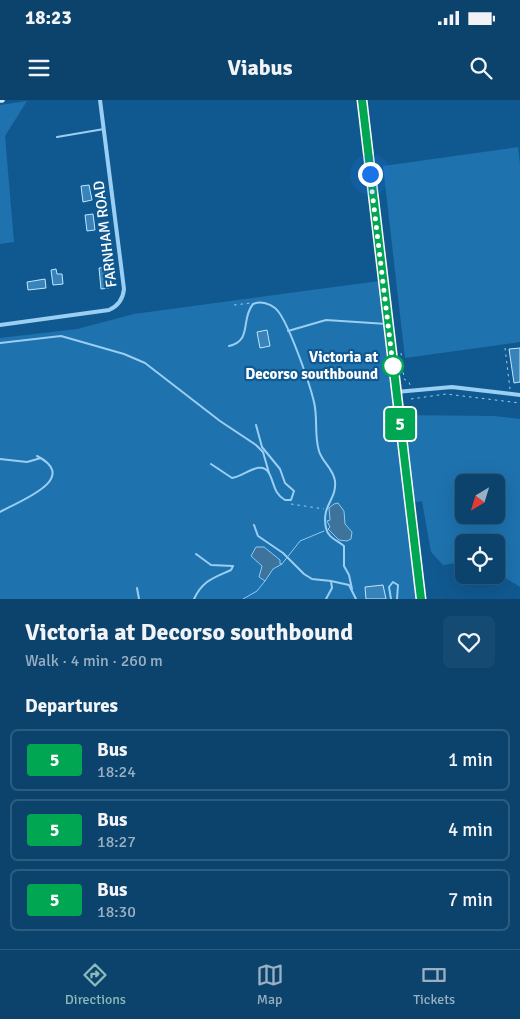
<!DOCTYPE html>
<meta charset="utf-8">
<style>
:root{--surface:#0c436c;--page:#154a72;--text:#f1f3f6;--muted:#9ab0c2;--line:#2c5c7f;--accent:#8bbbb9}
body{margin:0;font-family:Signika,sans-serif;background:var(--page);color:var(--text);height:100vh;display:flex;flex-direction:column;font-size:19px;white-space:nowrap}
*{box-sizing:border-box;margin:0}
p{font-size:16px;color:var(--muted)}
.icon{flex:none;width:28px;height:28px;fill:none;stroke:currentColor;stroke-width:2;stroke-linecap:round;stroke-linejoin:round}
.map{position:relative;height:499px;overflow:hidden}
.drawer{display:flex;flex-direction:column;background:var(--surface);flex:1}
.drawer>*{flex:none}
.badge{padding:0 10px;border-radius:4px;font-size:18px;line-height:32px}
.needle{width:32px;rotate:218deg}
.tools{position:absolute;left:455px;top:374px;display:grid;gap:10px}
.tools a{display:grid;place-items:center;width:50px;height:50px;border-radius:8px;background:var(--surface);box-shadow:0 5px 20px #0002,0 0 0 1px var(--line);font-size:25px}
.you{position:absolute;width:25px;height:25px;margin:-12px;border:4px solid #fff;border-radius:50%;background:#1a73e8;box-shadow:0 0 0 8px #1a73e833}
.map>.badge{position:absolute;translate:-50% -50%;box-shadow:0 0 0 2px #fff}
h2{padding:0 25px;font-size:19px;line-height:45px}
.round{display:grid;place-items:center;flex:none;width:52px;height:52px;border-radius:8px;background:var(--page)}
.headline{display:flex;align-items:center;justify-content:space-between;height:85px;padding:0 25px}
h1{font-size:24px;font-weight:700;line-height:38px}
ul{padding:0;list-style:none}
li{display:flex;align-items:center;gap:15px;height:62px;margin:0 10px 8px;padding:0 15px;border:2px solid var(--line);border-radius:8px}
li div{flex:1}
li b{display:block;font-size:19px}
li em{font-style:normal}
li .badge{min-width:55px;font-weight:700;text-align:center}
.status{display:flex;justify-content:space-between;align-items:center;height:35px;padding:0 25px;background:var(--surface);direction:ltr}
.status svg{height:14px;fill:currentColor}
header{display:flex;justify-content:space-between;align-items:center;height:65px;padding:0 25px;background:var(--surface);font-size:22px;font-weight:700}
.tabs{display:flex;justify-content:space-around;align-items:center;height:70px;border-top:1px solid var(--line);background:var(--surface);font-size:14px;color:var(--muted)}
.tabs a{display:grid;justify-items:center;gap:2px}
.tabs .selected{color:var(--accent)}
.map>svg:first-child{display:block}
.green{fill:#1e72ae;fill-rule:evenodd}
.water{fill:#3e739c;stroke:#8bcbf7}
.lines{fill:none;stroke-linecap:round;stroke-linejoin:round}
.stream{stroke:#8bcbf7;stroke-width:1}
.building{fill:#3883b9;stroke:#c2e5fe}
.path{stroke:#9acef3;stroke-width:1;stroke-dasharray:2.5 4;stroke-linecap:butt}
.lane{stroke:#9acef3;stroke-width:2}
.street{stroke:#9acef3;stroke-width:4}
.secondary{stroke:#c9e6fd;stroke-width:5.5}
.line-casing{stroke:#fff;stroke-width:11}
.line{stroke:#00a651;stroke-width:8}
.walk{stroke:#fff;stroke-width:5;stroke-dasharray:0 9}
.stop-dot{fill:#fff;stroke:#00a651;stroke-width:2.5}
.labels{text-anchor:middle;stroke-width:4.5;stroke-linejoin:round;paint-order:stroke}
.street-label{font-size:15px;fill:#fff;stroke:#105990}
.stop-label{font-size:15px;font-weight:bold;fill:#fff;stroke:#105990;text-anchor:end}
</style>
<div class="status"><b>18:23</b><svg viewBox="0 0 49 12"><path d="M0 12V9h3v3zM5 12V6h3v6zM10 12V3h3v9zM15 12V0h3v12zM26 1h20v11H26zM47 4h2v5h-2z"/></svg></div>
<header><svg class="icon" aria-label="menu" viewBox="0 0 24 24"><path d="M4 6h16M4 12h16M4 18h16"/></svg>Viabus<svg class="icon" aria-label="search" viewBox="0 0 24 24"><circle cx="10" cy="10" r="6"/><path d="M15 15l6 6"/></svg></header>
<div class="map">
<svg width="520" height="499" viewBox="0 0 520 499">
<rect width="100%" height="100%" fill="#105990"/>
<g class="green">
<polygon points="27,1 5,36 14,142 0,144 0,5"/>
<polygon points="518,47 520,64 520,242 405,258 383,66"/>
<path d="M379,181L395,315L494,316L520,319V487L496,472V442H464V462L443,465L431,452L422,401L405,404L417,499H0V238L77,229L134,214ZM464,382H496V415H464Z"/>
</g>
<g class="water">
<polygon points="338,403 344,411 345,424 352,432 351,439 347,441 339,440 328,429 330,427 327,421 330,420 329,408 334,404"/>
<polygon points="256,447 264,447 280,460 280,464 282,464 273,469 265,481 259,477 262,466 251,456"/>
</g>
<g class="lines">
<g class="stream">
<polyline points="282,464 300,441 324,431"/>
<polyline points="243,499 257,491 265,481"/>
</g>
</g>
<g class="building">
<polygon points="89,85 92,100 83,102 81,86"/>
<polygon points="93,114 95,130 87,131 85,115"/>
<polygon points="107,167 109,188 101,189 99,168"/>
<polygon points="56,169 57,174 62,174 63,184 53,185 51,170"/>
<polygon points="45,179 46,188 28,190 27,182"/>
<polygon points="267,230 270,246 260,248 257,232"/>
<polygon points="520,248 520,282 514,283 509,249"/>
<polygon points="383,485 386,499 366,499 365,487"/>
</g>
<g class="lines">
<g class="path">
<polyline points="234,205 251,203"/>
<polyline points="505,248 510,289"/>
<polyline points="401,253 404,279 409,282 410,285"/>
<polyline points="411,299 446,294 520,303"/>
<polyline points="291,404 324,409"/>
</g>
<g class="lane">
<polyline points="57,37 104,29"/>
<polyline points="288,231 326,220 387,224"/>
<polyline points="0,243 61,236 124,254 145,263 220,321 256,345 263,352 269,373"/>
<path d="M229,246C253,240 240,220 253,204C260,201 269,203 275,208C287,217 310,285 314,302C318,318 314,335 319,351C322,362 333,368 335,381C337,400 321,405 326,428C328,438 337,440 344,446V466L349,475L352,489"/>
<polyline points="0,359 27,362 41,358"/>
<path d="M211,364L232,378C243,377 261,359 269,373C275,384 273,393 285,400H291L294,391L285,383L280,369L262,347L256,325"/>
<path d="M0,412C17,402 82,379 37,356"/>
<polyline points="254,425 258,436 283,453 304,474 312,479 331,481 332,488 326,499"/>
<polyline points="331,481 349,485 356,499"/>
<polyline points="137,488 139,499"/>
<path d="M194,499C203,480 214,478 231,470L233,466L211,465L196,454"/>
<polyline points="391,499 389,487 393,482 398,485 397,499"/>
</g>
<g class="street">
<path d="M0,225L109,210C118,206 123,199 124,189L100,0"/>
<polyline points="396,292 452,287 520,295"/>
</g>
<g class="secondary">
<polyline points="0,0 2,0"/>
<polyline points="362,0 421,499"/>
</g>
</g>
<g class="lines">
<g class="line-casing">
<polyline id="line" points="362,0 421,499"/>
</g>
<use href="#line" class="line"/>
<polyline class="walk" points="370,74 393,266"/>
</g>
<circle class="stop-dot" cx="393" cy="266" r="10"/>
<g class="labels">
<g class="street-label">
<text transform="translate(105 134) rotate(-97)" y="5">FARNHAM ROAD</text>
</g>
<g class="stop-label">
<text x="378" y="262">Victoria at<tspan x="378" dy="17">Decorso southbound</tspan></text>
</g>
</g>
</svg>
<div class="tools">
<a><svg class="needle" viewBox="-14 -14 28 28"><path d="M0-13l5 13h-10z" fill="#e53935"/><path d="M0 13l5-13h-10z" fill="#9ab0c2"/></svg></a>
<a><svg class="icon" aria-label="locate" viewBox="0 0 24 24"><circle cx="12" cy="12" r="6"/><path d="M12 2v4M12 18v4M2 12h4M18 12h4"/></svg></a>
</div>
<div class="you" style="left:370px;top:74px"></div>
<b class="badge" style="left:400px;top:324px;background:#00a651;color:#fff">5</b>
</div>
<section class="drawer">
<div class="headline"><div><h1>Victoria at Decorso southbound</h1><p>Walk · 4 min · 260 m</p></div><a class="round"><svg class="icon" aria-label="heart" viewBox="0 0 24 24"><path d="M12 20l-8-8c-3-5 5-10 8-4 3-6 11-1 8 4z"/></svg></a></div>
<h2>Departures</h2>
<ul>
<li><span class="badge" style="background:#00a651;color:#fff">5</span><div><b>Bus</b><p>18:24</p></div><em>1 min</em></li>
<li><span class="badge" style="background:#00a651;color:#fff">5</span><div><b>Bus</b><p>18:27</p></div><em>4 min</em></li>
<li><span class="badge" style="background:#00a651;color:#fff">5</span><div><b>Bus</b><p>18:30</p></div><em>7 min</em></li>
</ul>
</section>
<nav class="tabs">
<a class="selected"><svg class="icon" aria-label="directions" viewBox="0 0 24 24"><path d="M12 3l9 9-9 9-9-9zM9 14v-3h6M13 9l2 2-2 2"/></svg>Directions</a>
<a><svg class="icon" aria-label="map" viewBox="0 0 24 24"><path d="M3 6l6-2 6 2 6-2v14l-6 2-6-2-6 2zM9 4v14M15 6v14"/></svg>Map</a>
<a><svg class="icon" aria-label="tickets" viewBox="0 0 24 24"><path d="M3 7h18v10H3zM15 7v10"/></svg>Tickets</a>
</nav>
